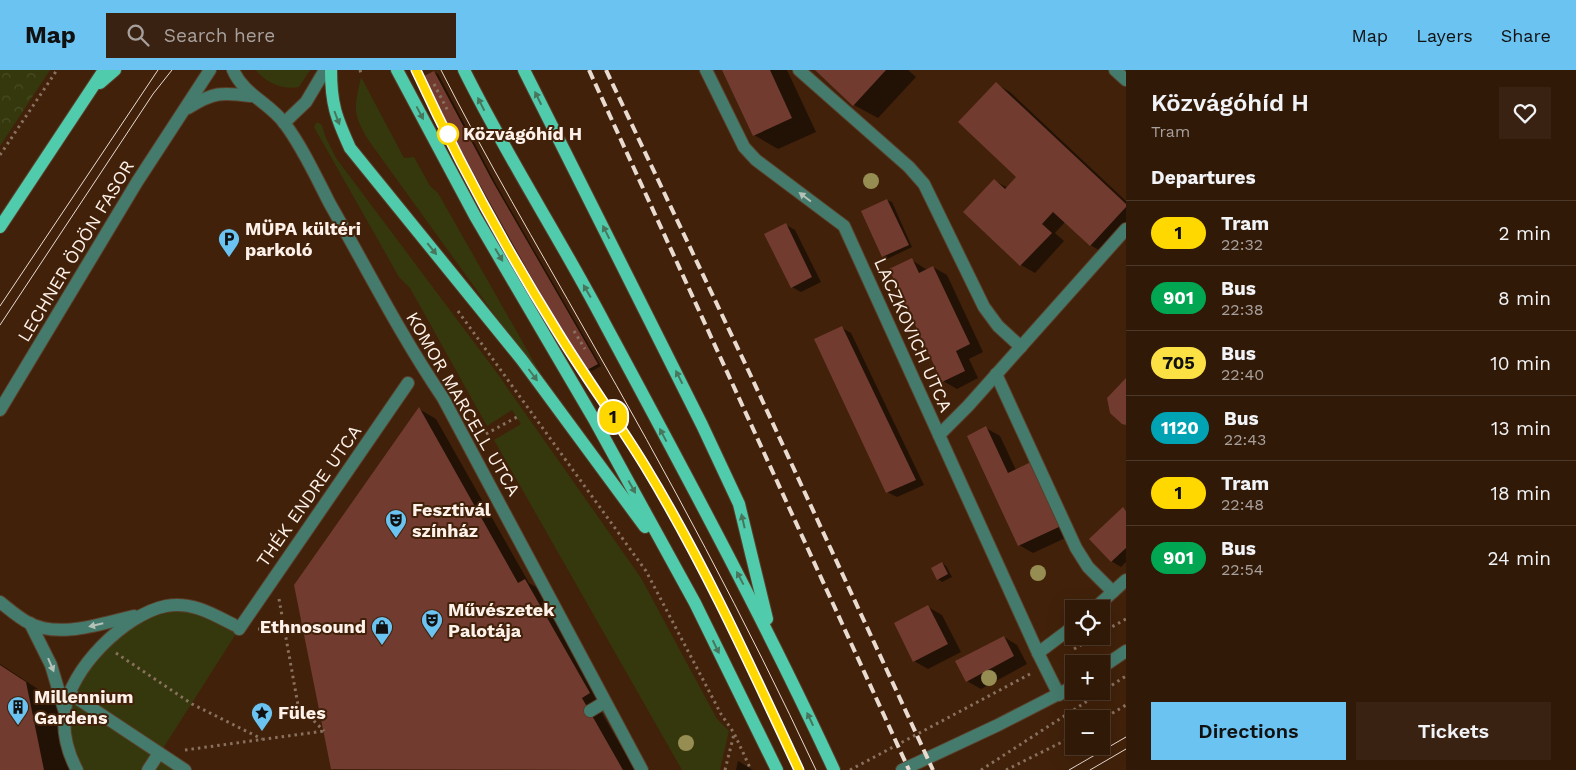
<!DOCTYPE html>
<meta charset="utf-8">
<style>
:root{--surface:#311908;--page:#392212;--text:#f1f3f6;--muted:#a8a09c;--line:#4c3829;--accent:#6ac3f1}
body{margin:0;font-family:"Work Sans",sans-serif;background:var(--page);color:var(--text);height:100vh;display:flex;flex-direction:column;font-size:19px;white-space:nowrap}
*{box-sizing:border-box;margin:0}
p{font-size:16px;color:var(--muted)}
.icon{flex:none;width:28px;height:28px;fill:none;stroke:currentColor;stroke-width:2;stroke-linecap:round;stroke-linejoin:round}
.map{position:relative;flex:1;overflow:hidden}
.panel{display:flex;flex-direction:column;background:var(--surface);width:450px}
.panel>*{flex:none}
.badge{padding:0 10px;border-radius:16px;font-size:18px;line-height:32px}
.buttons{position:absolute;left:1065px;top:530px;display:grid;gap:10px}
.buttons a{display:grid;place-items:center;width:45px;height:45px;border-radius:0px;background:var(--surface);box-shadow:0 5px 20px #0002,0 0 0 1px var(--line);font-size:25px}
.map>.badge{position:absolute;translate:-50% -50%;box-shadow:0 0 0 2px #fff}
h2{padding:0 25px;font-size:19px;line-height:45px}
.round{display:grid;place-items:center;flex:none;width:52px;height:52px;border-radius:0px;background:var(--page)}
.headline{display:flex;align-items:center;justify-content:space-between;height:85px;padding:0 25px}
h1{font-size:24px;font-weight:600;line-height:38px}
.cta{display:flex;gap:10px;margin-top:auto;padding:10px 25px}
.cta a{flex:1;height:58px;border-radius:0px;background:var(--accent);color:#111;font-size:20px;font-weight:600;line-height:58px;text-align:center}
.cta a+a{background:var(--page);color:var(--text)}
ul{padding:0;list-style:none}
li{display:flex;align-items:center;gap:15px;height:65px;padding:0 25px;border-top:1px solid var(--line)}
li div{flex:1}
li b{display:block;font-size:19px}
li em{font-style:normal}
li .badge{min-width:55px;font-weight:700;text-align:center}
header{display:flex;align-items:center;gap:30px;box-sizing:border-box;height:70px;padding:0 25px;background:var(--accent);color:#111}
header strong{font-size:24px}
nav{display:flex;gap:28px;margin-inline-start:auto;font-size:18px}
.search{width:350px;height:45px;background:var(--page);display:flex;align-items:center;gap:12px;box-sizing:border-box;padding:0 18px;border-radius:0px;color:var(--muted);font-size:19px}
main{display:flex;flex:1;min-height:0}
.map>svg:first-child{display:block}
.green{fill:#35380c}
.park{fill:url(#park-crowns)}
.shadow{fill:#0007}
.building{fill:#723b2f}
.lines{fill:none;stroke-linecap:round;stroke-linejoin:round}
.minor-casing{stroke:#5b3e29;stroke-width:14}
.major-casing{stroke:#5b3e29;stroke-width:14}
.path{stroke:#89715f;stroke-width:3;stroke-dasharray:2.5 4;stroke-linecap:butt}
.minor{stroke:#457b6c;stroke-width:12}
.major{stroke:#50ccad;stroke-width:12}
.tram{stroke:#eadbd1;stroke-width:1}
.rail{stroke:#eadbd1;stroke-width:4;stroke-dasharray:10 5;stroke-linecap:butt}
.tree{fill:#968d53}
.oneway{fill:#48765c}
.oneway2{fill:#b4c2b7}
.line-casing{stroke:#fff;stroke-width:11}
.line{stroke:#ffd800;stroke-width:8}
.stop-dot{fill:#fff;stroke:#ffd800;stroke-width:2.5}
.labels{text-anchor:middle;stroke-width:4;stroke-linejoin:round;paint-order:stroke}
.stop-label{font-size:18px;font-weight:bold;fill:#fef1e9;stroke:#41210a;text-anchor:start}
.poi-label{font-size:18px;font-weight:bold;fill:#fef1e9;stroke:#41210a;text-anchor:start}
.street-label{font-size:18px;fill:#fef1e9;stroke:#41210a}
</style>
<header>
<strong>Map</strong>
<div class="search"><svg class="icon" aria-label="search" viewBox="0 0 24 24"><circle cx="10" cy="10" r="6"/><path d="M15 15l6 6"/></svg>Search here</div>
<nav><a>Map</a><a>Layers</a><a>Share</a></nav>
</header>
<main>
<div class="map">
<svg width="1126" height="700" viewBox="0 0 1126 700">
<defs>
<pattern id="park-crowns" width="20" height="18" patternUnits="userSpaceOnUse" patternTransform="scale(1.25)"><rect width="20" height="18" fill="#35380c"/><path d="M2 6a3 3 0 1 1 6 0M12 15a3 3 0 1 1 6 0" fill="none" stroke="#494c24"/></pattern>
</defs>
<rect width="100%" height="100%" fill="#41210a"/>
<g class="green">
<path d="M256,0H310L299,17C283,20 266,13 256,0Z"/>
<path d="M361,7L404,88L414,87L430,116L438,123L539,301L538,305L369,71C352,43 354,39 361,7Z"/>
<polygon points="317,52 322,55 325,66 336,88 497,303 641,508 717,649 729,661 720,700 682,700 494,370 521,354 512,340 487,356 410,218 399,207 314,57"/>
<polygon points="186,536 239,559 160,683 185,700 77,700 65,641 69,623 125,556"/>
</g>
<polygon class="park" points="0,0 50,0 0,76"/>
<g class="shadow">
<polygon points="724,0 787,0 816,62 778,79 754,65"/>
<polygon points="817,0 908,0 916,7 878,48 854,35"/>
<polygon points="434,2 438,4 497,116 601,296 592,301 588,299"/>
<polygon points="996,14 1010,22 1126,131 1126,159 1104,183 1090,175 1065,152 1055,163 1064,171 1035,203 1021,195 965,142 995,111 1008,118 1018,107"/>
<polygon points="887,130 892,132 912,177 887,189 883,186"/>
<polygon points="786,155 795,160 821,212 801,222 792,217"/>
<polygon points="912,190 927,200 933,197 947,205 983,282 969,289 978,308 957,319 943,311"/>
<polygon points="842,258 851,263 924,415 897,427 887,422"/>
<polygon points="419,339 436,349 529,513 543,521 607,633 599,638 635,700 332,698"/>
<polygon points="986,358 1000,366 1016,400 1074,464 1033,483 1019,475 968,366"/>
<polygon points="1123,439 1126,440 1126,492 1121,497 1111,491"/>
<polygon points="942,493 946,496 952,507 942,512 938,509"/>
<polygon points="928,537 942,545 961,582 928,599 914,591"/>
<polygon points="1004,567 1017,575 1027,594 981,619 967,611"/>
<polygon points="0,594 59,633 73,700 0,700"/>
<polygon points="738,691 753,700 736,700"/>
</g>
<g class="building">
<polygon points="722,0 770,0 792,48 753,66"/>
<polygon points="815,0 886,0 853,36"/>
<polygon points="434,1 493,112 598,294 587,300 543,228 461,81 424,6"/>
<polygon points="996,12 1126,134 1126,137 1090,176 1053,142 1042,154 1052,163 1020,196 963,142 994,109 1005,119 1016,107 958,52"/>
<polygon points="887,129 909,175 882,187 861,141"/>
<polygon points="786,153 812,207 791,218 764,164"/>
<polygon points="912,188 919,203 933,196 970,274 956,281 965,301 942,312 889,199"/>
<polygon points="842,256 916,410 886,423 814,269"/>
<polygon points="1126,308 1126,355 1122,354 1110,343 1107,328"/>
<polygon points="419,337 518,513 525,509 590,623 582,628 623,700 331,699 294,515"/>
<polygon points="986,356 1008,403 1031,392 1061,456 1018,476 967,366"/>
<polygon points="1123,437 1126,441 1126,478 1111,492 1089,469"/>
<polygon points="942,492 948,504 937,510 931,498"/>
<polygon points="928,535 948,574 913,592 894,553"/>
<polygon points="1004,566 1014,586 966,612 955,591"/>
<polygon points="0,595 26,612 44,700 0,700"/>
</g>
<g class="lines">
<g class="minor-casing">
<g id="minor">
<path d="M233,0C244,25 270,33 285,54C303,78 316,107 330,134C367,199 401,266 443,328L642,700"/>
<polyline points="706,0 744,77 756,90 844,156 1038,583 1059,625"/>
<polyline points="799,0 909,97 924,114 984,237 998,256 1021,277"/>
<polyline points="1115,0 1126,10"/>
<path d="M188,38C213,22 222,22 251,26"/>
<polyline points="284,53 306,32 325,0"/>
<polyline points="996,304 1076,478 1088,497 1113,522"/>
<polyline points="0,340 137,112 210,0"/>
<polyline points="939,365 968,336 1126,159"/>
<path d="M0,532C9,539 19,548 29,553C60,569 102,553 134,546"/>
<polyline points="1094,539 1126,510"/>
<polyline points="30,553 51,595 64,639"/>
<polyline points="239,559 408,313"/>
<polyline points="1038,583 1074,556"/>
<polyline points="1101,598 1126,581"/>
<polyline points="69,623 185,700"/>
<polyline points="590,641 605,632"/>
<path d="M77,700C67,681 62,663 65,641C69,600 125,544 166,536C191,531 213,544 234,555"/>
<polyline points="148,700 159,683"/>
<polyline points="902,700 998,655 1074,616"/>
</g>
</g>
<g class="major-casing">
<g id="major">
<path d="M331,0C331,34 336,47 350,78L522,290L645,457"/>
<polyline points="397,0 475,146 595,351 695,533 777,700"/>
<path d="M464,0C507,87 560,168 605,254C684,401 764,549 834,700"/>
<polyline points="524,0 702,355 739,434 767,549"/>
<polyline points="100,13 115,0"/>
<polyline points="0,157 104,0"/>
</g>
</g>
<g class="path">
<polyline points="360,0 361,4"/>
<polyline points="434,14 449,43"/>
<polyline points="0,85 57,0"/>
<polyline points="458,241 646,501 721,644 734,663 751,700"/>
<polyline points="574,261 585,279"/>
<polyline points="486,364 517,347"/>
<polyline points="279,529 298,635 324,661"/>
<polyline points="258,559 283,560"/>
<polyline points="1101,563 1126,549"/>
<polyline points="1074,579 1096,566"/>
<polyline points="116,583 192,634 262,669"/>
<polyline points="1101,650 1126,635"/>
<polyline points="185,680 324,661"/>
<polyline points="725,700 734,664"/>
<polyline points="850,700 1030,604"/>
<polyline points="981,700 1126,606"/>
<polyline points="1006,700 1074,666"/>
</g>
<use href="#minor" class="minor"/>
<use href="#major" class="major"/>
<g class="tram">
<polyline points="416,0 477,121 536,227 645,396 731,558 799,700"/>
<path d="M441,0C486,89 537,175 586,262C668,405 746,550 816,700"/>
<polyline points="0,236 158,0"/>
<polyline points="0,255 153,24 172,0"/>
<polyline points="1069,700 1126,667"/>
<polyline points="1090,700 1126,679"/>
</g>
<g class="rail">
<polyline points="589,0 909,700"/>
<polyline points="606,0 750,304 933,700"/>
</g>
</g>
<g class="tree">
<circle cx="871" cy="111" r="8"/>
<circle cx="1038" cy="503" r="8"/>
<circle cx="989" cy="608" r="8"/>
<circle cx="686" cy="673" r="8"/>
</g>
<defs><path id="oneway-solid" d="M-6-.8H1V-3.2L6.5 0L1 3.2V.8H-6Z" transform="scale(1.25)"/></defs>
<g class="oneway">
<use href="#oneway-solid" transform="translate(538 28) rotate(-116)"/>
<use href="#oneway-solid" transform="translate(481 34) rotate(-117)"/>
<use href="#oneway-solid" transform="translate(420 43) rotate(62)"/>
<use href="#oneway-solid" transform="translate(337 48) rotate(69)"/>
<use href="#oneway-solid" transform="translate(606 162) rotate(-117)"/>
<use href="#oneway-solid" transform="translate(432 179) rotate(51)"/>
<use href="#oneway-solid" transform="translate(499 185) rotate(59)"/>
<use href="#oneway-solid" transform="translate(587 221) rotate(-120)"/>
<use href="#oneway-solid" transform="translate(533 305) rotate(53)"/>
<use href="#oneway-solid" transform="translate(679 307) rotate(-117)"/>
<use href="#oneway-solid" transform="translate(663 365) rotate(-118)"/>
<use href="#oneway-solid" transform="translate(632 417) rotate(61)"/>
<use href="#oneway-solid" transform="translate(743 451) rotate(-103)"/>
<use href="#oneway-solid" transform="translate(740 508) rotate(-118)"/>
<use href="#oneway-solid" transform="translate(716 577) rotate(64)"/>
<use href="#oneway-solid" transform="translate(810 649) rotate(-115)"/>
</g>
<g class="oneway2">
<use href="#oneway-solid" transform="translate(805 127) rotate(-143)"/>
<use href="#oneway-solid" transform="translate(96 555) rotate(167)"/>
<use href="#oneway-solid" transform="translate(51 595) rotate(67)"/>
</g>
<g class="lines">
<g class="line-casing">
<path id="line" d="M416,0C457,89 505,177 557,261C585,307 617,350 645,396C704,493 751,597 799,700"/>
</g>
<use href="#line" class="line"/>
</g>
<defs>
<g id="parking-pin" transform="scale(1.125)"><path d="M0 17L-7.5 6A9.5 9.5 0 1 1 7.5 6Z" fill="#6ac3f1" stroke="#41210a"/><path d="M-3.5-5.5H1a3.5 3.5 0 0 1 0 7H-1V5.5H-3.5ZM-1-3.4V-.6H.8a1.4 1.4 0 0 0 0-2.8Z" fill="#111"/></g>
<g id="theatre-pin" transform="scale(1.125)"><path d="M0 17L-7.5 6A9.5 9.5 0 1 1 7.5 6Z" fill="#6ac3f1" stroke="#41210a"/><path d="M-5-5.5Q0-4 5-5.5V0Q5 5 0 6Q-5 5-5 0ZM-3.3-2.5H-1v1.5H-3.3ZM1-2.5H3.3v1.5H1ZM-2.8 1Q0 5.5 2.8 1Z" fill="#111"/></g>
<g id="shop-pin" transform="scale(1.125)"><path d="M0 17L-7.5 6A9.5 9.5 0 1 1 7.5 6Z" fill="#6ac3f1" stroke="#41210a"/><path d="M-5-2.5h2.3a2.7 3.5 0 0 1 5.4 0H5L5.5 6h-11ZM-1.5-2.5h3a1.5 2.3 0 0 0-3 0Z" fill="#111"/></g>
<g id="building-pin" transform="scale(1.125)"><path d="M0 17L-7.5 6A9.5 9.5 0 1 1 7.5 6Z" fill="#6ac3f1" stroke="#41210a"/><path d="M-4-6H4V6H1V3H-1V6H-4ZM-2.5-4.3h1.7v1.8h-1.7ZM.8-4.3h1.7v1.8H.8ZM-2.5-1h1.7V.8h-1.7ZM.8-1h1.7V.8H.8Z" fill="#111"/></g>
<g id="sight-pin" transform="scale(1.125)"><path d="M0 17L-7.5 6A9.5 9.5 0 1 1 7.5 6Z" fill="#6ac3f1" stroke="#41210a"/><path d="M0-6L1.8-2.2L6-1.7L2.9 1.2L3.7 5.4L0 3.3L-3.7 5.4L-2.9 1.2L-6-1.7L-1.8-2.2Z" fill="#111"/></g>
</defs>
<g fill-rule="evenodd">
<use href="#parking-pin" x="229" y="169"/>
<use href="#theatre-pin" x="396" y="450"/>
<use href="#theatre-pin" x="432" y="550"/>
<use href="#shop-pin" x="382" y="557"/>
<use href="#building-pin" x="18" y="637"/>
<use href="#sight-pin" x="262" y="643"/>
</g>
<circle class="stop-dot" cx="448" cy="64" r="10"/>
<g class="labels">
<g class="stop-label">
<text x="463" y="70">Közvágóhíd H</text>
</g>
<g class="poi-label">
<text x="245" y="165">MÜPA kültéri<tspan x="245" dy="21">parkoló</tspan></text>
<text x="412" y="446">Fesztivál<tspan x="412" dy="21">színház</tspan></text>
<text x="448" y="546">Művészetek<tspan x="448" dy="21">Palotája</tspan></text>
<text x="366" y="563" text-anchor="end">Ethnosound</text>
<text x="34" y="633">Millennium<tspan x="34" dy="21">Gardens</tspan></text>
<text x="278" y="649">Füles</text>
</g>
<g class="street-label">
<text transform="translate(76 181) rotate(-59)" y="6">LECHNER ÖDÖN FASOR</text>
<text transform="translate(913 265) rotate(66)" y="6">LACZKOVICH UTCA</text>
<text transform="translate(463 334) rotate(60)" y="6">KOMOR MARCELL UTCA</text>
<text transform="translate(309 426) rotate(-55)" y="6">THÉK ENDRE UTCA</text>
</g>
</g>
</svg>
<div class="buttons">
<a><svg class="icon" aria-label="locate" viewBox="0 0 24 24"><circle cx="12" cy="12" r="6"/><path d="M12 2v4M12 18v4M2 12h4M18 12h4"/></svg></a>
<a>+</a>
<a>−</a>
</div>
<b class="badge" style="left:613px;top:347px;background:#ffd800;color:#111">1</b>
</div>
<section class="panel">
<div class="headline"><div><h1>Közvágóhíd H</h1><p>Tram</p></div><a class="round"><svg class="icon" aria-label="heart" viewBox="0 0 24 24"><path d="M12 20l-8-8c-3-5 5-10 8-4 3-6 11-1 8 4z"/></svg></a></div>
<h2>Departures</h2>
<ul>
<li><span class="badge" style="background:#ffd800;color:#111">1</span><div><b>Tram</b><p>22:32</p></div><em>2 min</em></li>
<li><span class="badge" style="background:#00a651;color:#fff">901</span><div><b>Bus</b><p>22:38</p></div><em>8 min</em></li>
<li><span class="badge" style="background:#fbe143;color:#111">705</span><div><b>Bus</b><p>22:40</p></div><em>10 min</em></li>
<li><span class="badge" style="background:#00a3b4;color:#fff">1120</span><div><b>Bus</b><p>22:43</p></div><em>13 min</em></li>
<li><span class="badge" style="background:#ffd800;color:#111">1</span><div><b>Tram</b><p>22:48</p></div><em>18 min</em></li>
<li><span class="badge" style="background:#00a651;color:#fff">901</span><div><b>Bus</b><p>22:54</p></div><em>24 min</em></li>
</ul>
<div class="cta"><a>Directions</a><a>Tickets</a></div>
</section>
</main>
